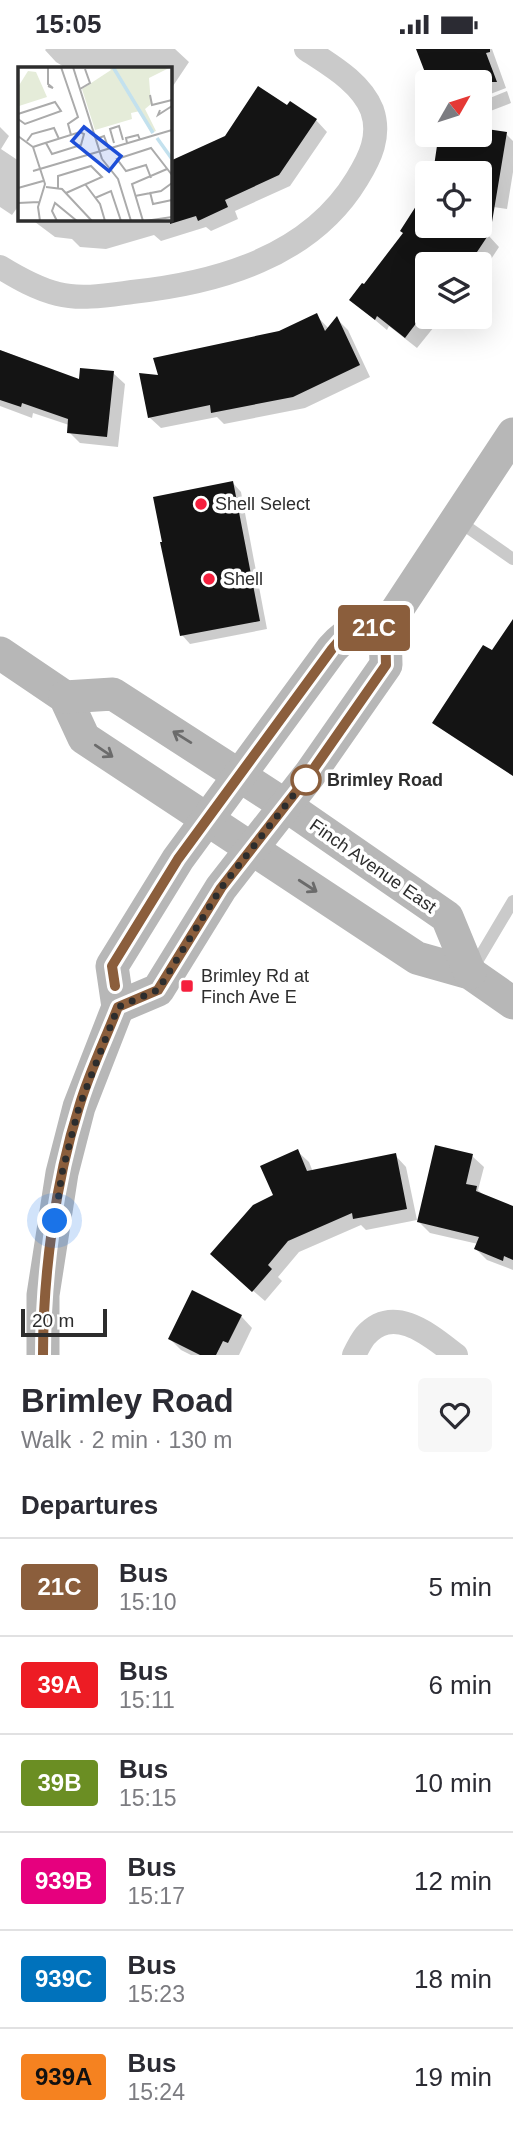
<!DOCTYPE html>
<meta charset="utf-8">
<style>
:root{--surface:#fff;--page:#f7f7f7;--text:#2b2b33;--muted:#7c7c81;--line:#e1e1e2}
body{margin:0;font-family:Helvetica,sans-serif;background:var(--page);color:var(--text);height:100vh;display:flex;flex-direction:column;font-size:26px;white-space:nowrap}
*{box-sizing:border-box;margin:0}
p{font-size:23px;color:var(--muted)}
.icon{flex:none;width:38px;height:38px;fill:none;stroke:currentColor;stroke-width:2;stroke-linecap:round;stroke-linejoin:round}
.map{position:relative;height:1306px;overflow:hidden}
.details{display:flex;flex-direction:column;background:var(--surface);flex:1}
.details>*{flex:none}
.badge{padding:0 14px;border-radius:5px;font-size:24px;line-height:46px}
.needle{width:46px;rotate:51deg}
.controls{position:absolute;left:415px;top:21px;display:grid;gap:14px}
.controls a{display:grid;place-items:center;width:77px;height:77px;border-radius:7px;background:var(--surface);box-shadow:0 7px 28px #0002;font-size:35px}
.scale{position:absolute;left:21px;bottom:18px;width:86px;box-sizing:border-box;padding-left:7px;border:4px solid #2d2d2d;border-top:0;font-size:19px;line-height:24px;white-space:nowrap;color:#2d2d2d;-webkit-text-stroke:5px #fff;paint-order:stroke}
.you{position:absolute;width:35px;height:35px;margin:-18px;border:5px solid #fff;border-radius:50%;background:#1a73e8;box-shadow:0 0 0 10px #1a73e833}
.map>.badge{position:absolute;translate:-50% -50%;box-shadow:0 0 0 4px #fff}
h2{padding:0 21px;font-size:26px;line-height:63px}
.round{display:grid;place-items:center;flex:none;width:74px;height:74px;border-radius:7px;background:var(--page)}
.head{display:flex;align-items:center;justify-content:space-between;height:119px;padding:0 21px}
h1{font-size:33px;font-weight:700;line-height:52px}
ul{padding:0;list-style:none}
li{display:flex;align-items:center;gap:21px;height:98px;padding:0 21px;border-top:2px solid var(--line)}
li div{flex:1}
li b{display:block;font-size:26px}
li em{font-style:normal}
li .badge{min-width:77px;font-weight:700;text-align:center}
.status{display:flex;justify-content:space-between;align-items:center;height:49px;padding:0 35px;background:var(--surface);direction:ltr}
.status svg{height:19px;fill:currentColor}
.map>svg:first-child{display:block}
.shadow{fill:#0003}
.building{fill:#141414}
.lines{fill:none;stroke-linecap:round;stroke-linejoin:round}
.lane{stroke:#cacaca;stroke-width:12}
.street{stroke:#cacaca;stroke-width:24}
.secondary{stroke:#b7b7b7;stroke-width:33}
.oneway{stroke:#6b6b6b}
.line-casing{stroke:#fff;stroke-width:16}
.line{stroke:#8b5e3c;stroke-width:10}
.walk{stroke:#2d2d2d;stroke-width:7;stroke-dasharray:0 12.6}
.poi-dot{fill:#f51f3d;stroke:#fff;stroke-width:2.5}
.stop-dot{fill:#fff;stroke:#8b5e3c;stroke-width:3.5}
.labels{text-anchor:middle;stroke-width:7;stroke-linejoin:round;paint-order:stroke}
.poi-label{font-size:18px;fill:#2d2d2d;stroke:#fff;text-anchor:start}
.stop-label{font-size:18px;font-weight:bold;fill:#2d2d2d;stroke:#fff;text-anchor:start}
.street-label{font-size:18px;fill:#2d2d2d;stroke:#fff}
.inset-river{fill:none;stroke:#c3e1ee;stroke-width:3.5}
.inset-road{fill:none;stroke:#ababab;stroke-width:2}
.view{fill:#1d4ed8;fill-opacity:0.15;stroke:#1d4ed8;stroke-width:3.5}
.inset-edge{fill:none;stroke:#2d2d2d;stroke-width:3.5}
</style>
<div class="status"><b>15:05</b><svg viewBox="0 0 49 12"><path d="M0 12V9h3v3zM5 12V6h3v6zM10 12V3h3v9zM15 12V0h3v12zM26 1h20v11H26zM47 4h2v5h-2z"/></svg></div>
<div class="map">
<svg width="513" height="1306" viewBox="0 0 513 1306">
<rect width="100%" height="100%" fill="#fff"/>
<g class="shadow">
<polygon points="46,0 175,0 189,13 173,37 170,35 170,19 66,19 56,13 45,1"/>
<polygon points="418,0 492,0 506,39 480,49 480,33 430,33"/>
<polygon points="507,42 511,54 480,66 480,53"/>
<polygon points="288,59 316,71 327,83 290,137 235,162 238,170 211,182 206,178 161,192 154,186 106,200 80,198 72,190 55,188 31,170 170,170 170,114"/>
<polygon points="0,78 9,87 1,100 19,112 19,156 12,166 0,158"/>
<polygon points="480,81 506,85 513,92 513,123 507,160 480,156 480,124 434,124 440,86 480,86"/>
<polygon points="427,148 427,177 473,177 488,186 499,198 480,227 480,215 427,215 427,268 442,268 417,299 389,277 387,281 351,251 364,238 405,184"/>
<polygon points="316,266 329,280 337,270 348,281 370,328 305,359 224,375 217,368 161,379 149,368 160,328 279,284"/>
<polygon points="0,301 81,332 113,324 125,335 118,398 80,394 69,383 69,376 33,364 32,369 0,357"/>
<polygon points="233,434 241,443 267,580 190,595 182,586"/>
<polygon points="297,1102 309,1113 313,1123 395,1106 406,1118 417,1171 366,1181 361,1176 299,1203 278,1228 282,1232 265,1252 223,1216 275,1146"/>
<polygon points="472,1107 484,1118 478,1141 485,1147 513,1159 513,1221 487,1211 476,1200 478,1195 430,1184 419,1173"/>
<polygon points="241,1267 252,1279 239,1306 191,1306 181,1301 170,1290"/>
</g>
<g class="building">
<polygon points="416,0 490,0 490,3 486,4 497,33 441,33 436,22 426,26"/>
<polygon points="258,37 287,56 290,52 317,70 279,126 225,151 228,158 198,172 196,167 170,175 170,112 225,87"/>
<polygon points="480,79 507,83 492,173 480,172 480,124 433,124 438,90 459,93 460,86 480,86"/>
<polygon points="427,140 427,177 476,177 489,185 469,215 427,215 427,260 405,289 377,267 375,271 349,251 362,234 364,235 403,184 400,182"/>
<polygon points="317,264 325,282 337,267 360,316 293,348 211,364 210,356 148,369 139,324 158,326 153,309 279,282"/>
<polygon points="0,301 79,330 80,319 114,322 107,388 67,384 68,370 22,354 21,358 0,351"/>
<polygon points="233,432 260,572 180,587 160,493 162,493 153,448"/>
<polygon points="513,570 513,727 432,674 483,596 492,601"/>
<polygon points="435,1096 473,1105 466,1135 477,1137 476,1142 513,1157 513,1211 504,1207 503,1212 474,1200 479,1188 417,1173"/>
<polygon points="298,1100 307,1122 396,1104 407,1160 353,1170 352,1164 288,1192 268,1216 272,1220 252,1243 210,1205 253,1156 273,1146 260,1117"/>
<polygon points="192,1241 242,1266 228,1294 223,1292 216,1306 200,1306 168,1290"/>
</g>
<g class="lines">
<g class="lane">
<polyline points="457,471 513,510"/>
<polyline points="472,921 513,852"/>
</g>
<g class="street">
<path d="M0,218C18,229 37,240 58,245C81,251 109,246 132,243C217,234 310,208 357,130C370,109 381,87 372,61C361,33 330,16 306,0"/>
<path d="M354,1306C357,1300 361,1292 365,1287C394,1254 431,1287 456,1306"/>
</g>
<g class="secondary">
<polyline points="0,604 65,648 84,689 417,909 470,924 513,954"/>
<polyline points="65,648 113,645 285,756 447,868 470,924"/>
<polyline points="118,958 158,941 221,839 310,725 386,616 385,579 513,385"/>
<path d="M43,1306V1246L62,1124L79,1058L118,958L112,917L178,810L332,600C351,579 358,579 385,579"/>
</g>
</g>
<defs><path id="oneway-shaft" d="M-6 0H5M1.5-3L5.5 0L1.5 3" fill="none" stroke-width="1.6" stroke-linecap="round" stroke-linejoin="round" transform="scale(1.75)"/></defs>
<g class="oneway">
<use href="#oneway-shaft" transform="translate(182 688) rotate(-148)"/>
<use href="#oneway-shaft" transform="translate(104 702) rotate(34)"/>
<use href="#oneway-shaft" transform="translate(308 837) rotate(33)"/>
</g>
<g class="lines">
<g class="line-casing">
<path id="line" d="M43,1306C43,1226 55,1134 79,1058C89,1024 105,991 118,958L158,941L221,839L310,725L386,616L385,579H360L344,586L332,600L178,810L112,917L115,937"/>
</g>
<use href="#line" class="line"/>
<polyline class="walk" points="55,1172 62,1124 79,1058 118,958 158,941 221,839 310,725 306,731"/>
</g>
<g class="poi-dot">
<circle cx="201" cy="455" r="7"/>
<circle cx="209" cy="530" r="7"/>
<rect x="180" y="930" width="14" height="14" rx="3.5"/>
</g>
<circle class="stop-dot" cx="306" cy="731" r="14"/>
<g class="labels">
<g class="poi-label">
<text x="215" y="461">Shell Select</text>
<text x="223" y="536">Shell</text>
<text x="201" y="933">Brimley Rd at<tspan x="201" dy="21">Finch Ave E</tspan></text>
</g>
<g class="stop-label">
<text x="327" y="737">Brimley Road</text>
</g>
<g class="street-label">
<text transform="translate(373 817) rotate(35)" y="6">Finch Avenue East</text>
</g>
</g>
<g transform="translate(18 18)">
<rect width="154" height="154" fill="#fff"/>
<path d="M91,0L151,1L131,11L133,37L127,42L138,64L133,66L122,44L113,46L114,52L77,63L64,22L93,3ZM10,4L18,5L29,30L1,39L0,20Z" fill="#e5ecd9"/>
<path class="inset-river" d="M95,0L135,66M139,71L154,92"/>
<path class="inset-road" d="M6,0H29M30,0V17L35,21L30,19M43,0L60,50L50,57L53,68M55,0L84,92M62,22L72,16L67,2M132,28L134,38L154,33M142,43L140,48L154,39M0,47L37,35L43,44L7,57L0,52M0,69L15,80L27,117L20,140L22,154M78,72L86,69L91,82M9,74L14,67L36,61L41,72M96,76L92,62L101,59L105,73M109,76L108,71L120,68L122,73M15,80L24,77L62,65L66,67L63,78L34,87L28,76M84,92L100,112L113,154M15,104L154,63M133,111L128,98L108,104L99,92L133,81L154,108M67,117L82,137L87,154M28,120L44,122L74,154M0,121L25,114M40,121V109L73,99L84,110L48,126M132,125L135,137L154,133M117,129L143,124L154,116M77,131L93,124L103,154M0,136L21,135M39,154L34,144L37,136L59,154M125,154L114,117L149,102M127,154L154,150"/>
<path class="view" d="M66,60L103,89L91,104L54,74Z"/>
<rect width="154" height="154" class="inset-edge"/>
</g>
</svg>
<div class="controls">
<a><svg class="needle" viewBox="-14 -14 28 28"><path d="M0-13l5 13h-10z" fill="#e53935"/><path d="M0 13l5-13h-10z" fill="#7c7c81"/></svg></a>
<a><svg class="icon" aria-label="locate" viewBox="0 0 24 24"><circle cx="12" cy="12" r="6"/><path d="M12 2v4M12 18v4M2 12h4M18 12h4"/></svg></a>
<a><svg class="icon" aria-label="layers" viewBox="0 0 24 24"><path d="M12 4l9 5-9 5-9-5zM3 14l9 5 9-5"/></svg></a>
</div>
<div class="scale">20 m</div>
<div class="you" style="left:55px;top:1172px"></div>
<b class="badge" style="left:374px;top:579px;background:#8b5e3c;color:#fff">21C</b>
</div>
<section class="details">
<div class="head"><div><h1>Brimley Road</h1><p>Walk · 2 min · 130 m</p></div><a class="round"><svg class="icon" aria-label="heart" viewBox="0 0 24 24"><path d="M12 20l-8-8c-3-5 5-10 8-4 3-6 11-1 8 4z"/></svg></a></div>
<h2>Departures</h2>
<ul>
<li><span class="badge" style="background:#8b5e3c;color:#fff">21C</span><div><b>Bus</b><p>15:10</p></div><em>5 min</em></li>
<li><span class="badge" style="background:#ed1c24;color:#fff">39A</span><div><b>Bus</b><p>15:11</p></div><em>6 min</em></li>
<li><span class="badge" style="background:#6b8e23;color:#fff">39B</span><div><b>Bus</b><p>15:15</p></div><em>10 min</em></li>
<li><span class="badge" style="background:#e6007e;color:#fff">939B</span><div><b>Bus</b><p>15:17</p></div><em>12 min</em></li>
<li><span class="badge" style="background:#0072bc;color:#fff">939C</span><div><b>Bus</b><p>15:23</p></div><em>18 min</em></li>
<li><span class="badge" style="background:#f58220;color:#111">939A</span><div><b>Bus</b><p>15:24</p></div><em>19 min</em></li>
</ul>
</section>
